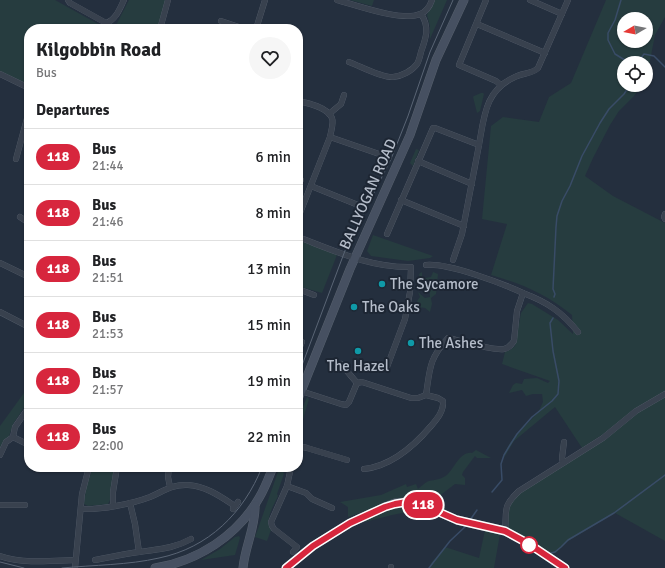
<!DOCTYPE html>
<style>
:root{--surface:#fff;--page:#f6f6f6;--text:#202124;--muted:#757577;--line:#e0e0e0}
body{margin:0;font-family:Signika,sans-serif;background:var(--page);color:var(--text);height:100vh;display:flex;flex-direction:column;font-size:15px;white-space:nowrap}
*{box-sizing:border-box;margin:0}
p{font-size:13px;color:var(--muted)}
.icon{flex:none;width:22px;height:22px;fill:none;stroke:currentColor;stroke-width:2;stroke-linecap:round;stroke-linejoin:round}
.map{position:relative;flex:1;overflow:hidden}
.side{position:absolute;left:24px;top:24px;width:279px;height:448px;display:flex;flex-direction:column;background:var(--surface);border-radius:16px;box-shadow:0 1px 3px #0004}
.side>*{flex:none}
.badge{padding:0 8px;border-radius:13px;font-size:14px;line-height:26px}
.needle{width:26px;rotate:260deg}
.controls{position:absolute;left:617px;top:12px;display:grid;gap:8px}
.controls a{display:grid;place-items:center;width:36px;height:36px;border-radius:50%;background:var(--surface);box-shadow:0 1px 3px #0004;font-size:20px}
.map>.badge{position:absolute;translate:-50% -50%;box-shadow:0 0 0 2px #fff}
h2{padding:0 12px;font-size:15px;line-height:36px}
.round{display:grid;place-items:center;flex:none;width:42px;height:42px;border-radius:21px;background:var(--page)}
.headline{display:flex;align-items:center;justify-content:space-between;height:68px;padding:0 12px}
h1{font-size:19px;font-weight:800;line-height:30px}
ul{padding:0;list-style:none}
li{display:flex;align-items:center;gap:12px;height:56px;padding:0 12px;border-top:1px solid var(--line)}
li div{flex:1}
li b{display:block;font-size:15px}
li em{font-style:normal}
li .badge{min-width:44px;font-weight:700;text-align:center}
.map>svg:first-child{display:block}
.green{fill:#263c3f;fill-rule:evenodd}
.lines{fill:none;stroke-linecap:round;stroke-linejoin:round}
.stream{stroke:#394c67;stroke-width:1.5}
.street-casing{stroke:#565f6c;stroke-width:6}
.secondary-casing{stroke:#565f6c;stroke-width:9}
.street{stroke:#38414e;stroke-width:5.5}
.secondary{stroke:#465061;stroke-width:8}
.tram{stroke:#5a6575;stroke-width:1}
.line-casing{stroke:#fff;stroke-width:9}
.line{stroke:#d7263d;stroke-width:6}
.culture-dot{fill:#0f9aa8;stroke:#1d2633;stroke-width:1.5}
.stop-dot{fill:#fff;stroke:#d7263d;stroke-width:2}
.labels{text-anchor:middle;stroke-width:4;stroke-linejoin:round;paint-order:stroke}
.street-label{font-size:15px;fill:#b4bcc9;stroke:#1d2633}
.poi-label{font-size:15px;fill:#b4bcc9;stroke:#1d2633;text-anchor:start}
</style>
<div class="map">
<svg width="665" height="568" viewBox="0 0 665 568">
<rect width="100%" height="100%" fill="#242f3e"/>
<g class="green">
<polygon points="0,0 55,0 107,29 29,29 29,85 0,71"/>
<polygon points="129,0 166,0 157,29 114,29"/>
<polygon points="350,0 374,0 372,6"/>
<polygon points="434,0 447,0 430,39 430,26 427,15"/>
<path d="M606,0H665V17L655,35L647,76L646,77V63H624V85H642L634,96L619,111L610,125L593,158L585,176L613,196L665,223V541L615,513L568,541L556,553L550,554L507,528L508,504L513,498L585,450L603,434L582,448L555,407L514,441L504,458C507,439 524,429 535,415C539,412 541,406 543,402L542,394H533L526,396L522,390L509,393L513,385L516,383L522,384L524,379L537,378L548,383L550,381L502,364L505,352L510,350L515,346L521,313L528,303L532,304L558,320L573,334L572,315C546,294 522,284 491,275L507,224L482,219L491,126L503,117L539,122L549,97L571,83ZM624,19H646V41H624Z"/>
<polygon points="481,93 483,93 484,94 480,111 477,113 473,97 474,96"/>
<polygon points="416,149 419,150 413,166 410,163"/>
<polygon points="373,235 433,256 430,258 408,261 371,256 367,251"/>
<polygon points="298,240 337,255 322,293 298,286"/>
<path d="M422,272V276L426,278L431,277L433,272L438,274L436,294L431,298L432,304L430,312L425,308L418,307C416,303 417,300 420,297L418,292L425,298L430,297C430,289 428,287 421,283L419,274Z"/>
<polygon points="29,386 29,400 13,424 9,436 2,444 0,448 0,426"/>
<polygon points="307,397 309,399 298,436 298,419"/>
<path d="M476,450L491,458H477L475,456L463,472L462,475L465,478V485L455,484L438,497L449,514L414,499H402L348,517V507L340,502L381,495L406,484L407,487L416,484L418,489C421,487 425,482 429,481C434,480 442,479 447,475C454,469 460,451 472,453Z"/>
<polygon points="93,467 114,467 110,500 108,504 88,506 84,504 86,488"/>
<path d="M279,469L283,470L284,474L277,494L278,496C274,505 264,520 271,530L267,541L255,537Z"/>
<polygon points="407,507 409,508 407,512 392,515 365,522 364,519 392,509"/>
<polygon points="485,530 500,534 494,568 429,568 431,563 445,547 479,558"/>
<polygon points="235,537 239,536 240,538 235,555 201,560 220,549"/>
</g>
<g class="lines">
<g class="stream">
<polyline points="621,0 615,20 608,33 608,40 615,54 628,62"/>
<polyline points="637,63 644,54 654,56 665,67"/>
<polyline points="554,297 555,294 553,289 556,227 557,216 562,201 570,186 582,156 600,123 609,109 624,94 630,85"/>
<polyline points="492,492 502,480 501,464 504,455 510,445 517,434 532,417 552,401 558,394 559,381 553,351 550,323 553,318"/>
<polyline points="470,520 477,510"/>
<polyline points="551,553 555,552 561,547 568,540 614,513 665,475"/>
<polyline points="429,568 450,541 467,525"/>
</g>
<g class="street-casing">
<g id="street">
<path d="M68,0L70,3L106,23C116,20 120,8 124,0"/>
<path d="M337,0C356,5 402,22 420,14C426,12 430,6 432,0"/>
<polyline points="486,0 459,65 496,81 501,85"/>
<polyline points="530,0 562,14"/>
<polyline points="221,21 245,29"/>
<polyline points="477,24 545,53"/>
<polyline points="160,29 168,0"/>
<polyline points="256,29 265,0"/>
<polyline points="298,44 300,45"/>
<path d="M349,62C360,66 382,78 393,77C402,76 412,71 417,64C419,61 420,56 421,52C426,38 430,27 421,14"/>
<polyline points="0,74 29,88"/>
<path d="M298,101C308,103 327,107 332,118C334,123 331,131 330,137L298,218"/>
<polyline points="329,114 341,104 344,95"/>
<polyline points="330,137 382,155"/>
<polyline points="16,159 29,111"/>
<polyline points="418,161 472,184"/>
<polyline points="298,179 301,180"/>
<polyline points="311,186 358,205"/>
<polyline points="401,200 464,226"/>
<polyline points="665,214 664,217 665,219"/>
<polyline points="20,217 29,223"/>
<path d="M387,234L433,128H435L479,145C484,117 485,90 515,77C522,73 532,74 538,68L568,0"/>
<path d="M298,237C335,251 371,268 411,267L410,292L405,319L387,367"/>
<polyline points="453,260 462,234 479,145"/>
<polyline points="0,263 29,277"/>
<path d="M426,265C449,263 501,283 523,293L517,311L514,341C511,345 509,348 504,349C492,351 462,341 448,338C429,359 430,368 426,395"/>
<polyline points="298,289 314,295"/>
<path d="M523,293C547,302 562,312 578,332"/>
<polyline points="0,312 29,327"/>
<polyline points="298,351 302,342"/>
<polyline points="341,364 357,383"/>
<polyline points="301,391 341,404 346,405 349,402 357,383 362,382 411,398 418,398 426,395"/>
<polyline points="13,437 15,427 29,407"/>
<polyline points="13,437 29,445"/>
<polyline points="298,449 303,447 307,448 347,460"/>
<polyline points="0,455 6,442 13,437"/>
<polyline points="563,463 562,458 564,442"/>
<polyline points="169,467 168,477 170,487"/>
<polyline points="291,467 287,486 271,522 272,526 274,529 297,547 293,552"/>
<path d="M364,469C392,466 414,446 431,426C437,419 444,411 443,401L438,398L426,395"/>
<polyline points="287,486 306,493 312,499 332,508"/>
<polyline points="130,503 135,524 139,552"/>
<polyline points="0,505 25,505"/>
<polyline points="113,506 113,492 117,467"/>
<path d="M81,509C100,510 132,504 150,497C164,491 172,484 188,485C206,486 221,497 235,506"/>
<polyline points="233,509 238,502"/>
<path d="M505,531C507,510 502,507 519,491L603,438L636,411L665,394"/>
<path d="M0,556C24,564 50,561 75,560"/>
<path d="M95,560C110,557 124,554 139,552C158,549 173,549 191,539"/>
<polyline points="75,568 82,494 89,467"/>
<polyline points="391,568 391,567"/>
</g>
</g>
<g class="secondary-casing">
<g id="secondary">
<polyline points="298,399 350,269 410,135 436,60 464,0"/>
<path d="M155,568C198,561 237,536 259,498C265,488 269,477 273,467"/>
<path d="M243,568C245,546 256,526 255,505"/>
<polyline points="286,568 313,546 350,523 385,507 395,503 407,502 425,506 457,520 505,531 529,544 565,568"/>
</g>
</g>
<use href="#street" class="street"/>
<use href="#secondary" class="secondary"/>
<g class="tram">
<polyline points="298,376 346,248 391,159 408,116 430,52 453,0"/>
<polyline points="0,562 24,568"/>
<path d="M62,568C93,565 129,565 159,558C208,548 244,513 262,467"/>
</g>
</g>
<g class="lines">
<g class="line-casing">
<polyline id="line" points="286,568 313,546 350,523 385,507 395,504 407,502 425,506 457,520 505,531 529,544 565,568"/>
</g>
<use href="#line" class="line"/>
</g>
<g class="culture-dot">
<circle cx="382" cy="284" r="4"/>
<circle cx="354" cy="307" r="4"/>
<circle cx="411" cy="343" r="4"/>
<circle cx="358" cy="351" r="4"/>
</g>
<circle class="stop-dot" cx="529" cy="545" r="8"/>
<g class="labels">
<g class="street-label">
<text transform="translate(368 194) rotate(-66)" y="5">BALLYOGAN ROAD</text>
</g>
<g class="poi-label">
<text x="390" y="289">The Sycamore</text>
<text x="362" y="312">The Oaks</text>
<text x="419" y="348">The Ashes</text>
<text x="358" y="371" text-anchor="middle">The Hazel</text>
</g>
</g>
</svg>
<div class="controls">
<a><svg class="needle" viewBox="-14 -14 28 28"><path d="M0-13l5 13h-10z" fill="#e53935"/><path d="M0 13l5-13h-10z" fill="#757577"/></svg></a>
<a><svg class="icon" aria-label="locate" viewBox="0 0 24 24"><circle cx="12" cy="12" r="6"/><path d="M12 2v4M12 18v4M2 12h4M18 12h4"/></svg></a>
</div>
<b class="badge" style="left:423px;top:505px;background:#d7263d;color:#fff">118</b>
<section class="side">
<div class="headline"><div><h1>Kilgobbin Road</h1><p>Bus</p></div><a class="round"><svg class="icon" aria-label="heart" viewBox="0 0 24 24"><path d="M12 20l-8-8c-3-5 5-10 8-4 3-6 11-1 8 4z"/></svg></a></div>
<h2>Departures</h2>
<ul>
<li><span class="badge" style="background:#d7263d;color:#fff">118</span><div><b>Bus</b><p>21:44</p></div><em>6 min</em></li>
<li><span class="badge" style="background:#d7263d;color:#fff">118</span><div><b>Bus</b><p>21:46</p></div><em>8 min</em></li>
<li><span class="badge" style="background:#d7263d;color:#fff">118</span><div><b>Bus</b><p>21:51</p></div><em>13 min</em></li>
<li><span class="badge" style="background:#d7263d;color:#fff">118</span><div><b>Bus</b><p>21:53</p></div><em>15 min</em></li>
<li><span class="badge" style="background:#d7263d;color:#fff">118</span><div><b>Bus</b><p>21:57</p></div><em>19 min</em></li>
<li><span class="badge" style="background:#d7263d;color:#fff">118</span><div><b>Bus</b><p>22:00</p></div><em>22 min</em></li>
</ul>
</section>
</div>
